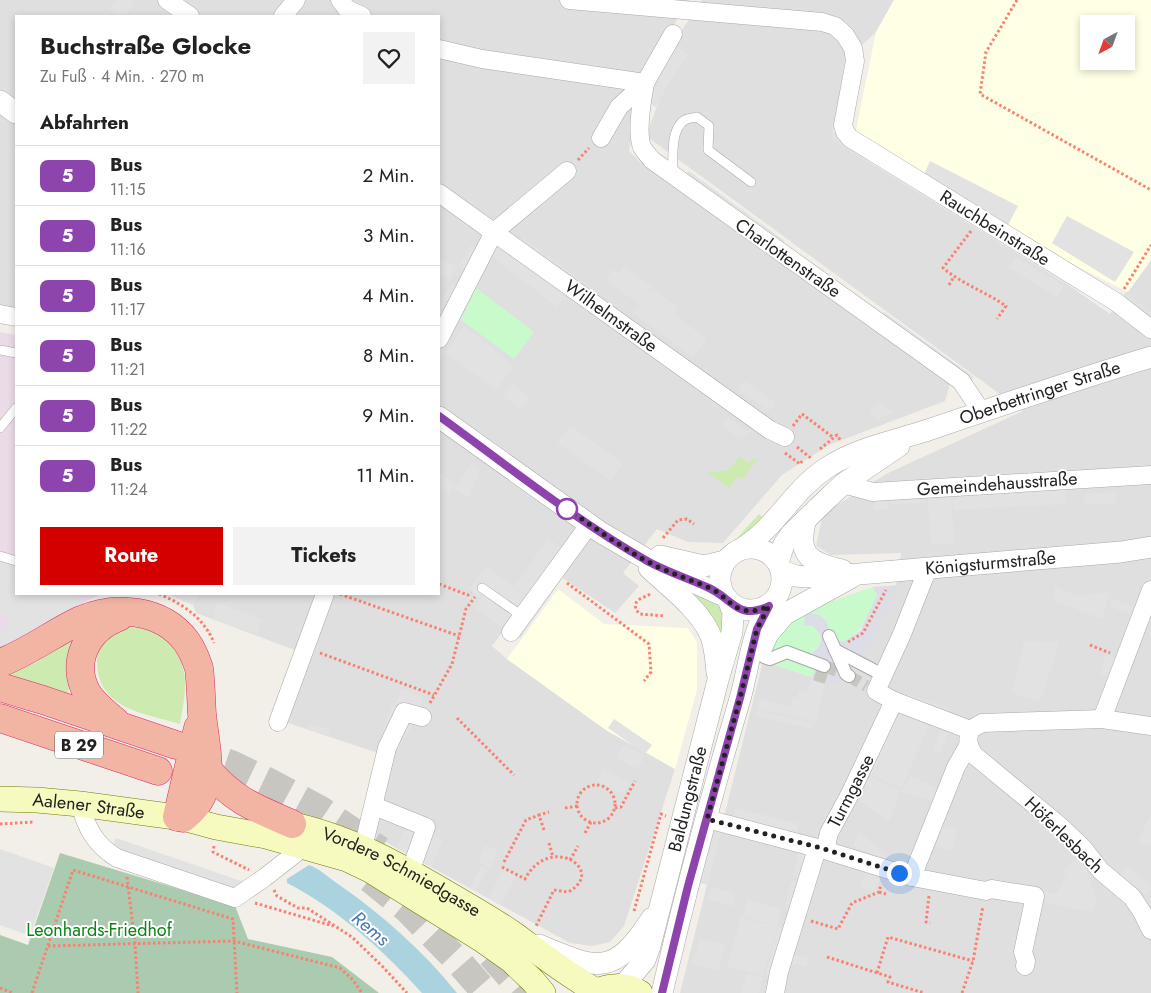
<!DOCTYPE html>
<html lang="de">
<meta charset="utf-8">
<style>
:root{--surface:#fff;--page:#f2f2f2;--text:#222;--muted:#767676;--line:#e0e0e0;--accent:#d40000}
body{margin:0;font-family:Jost,sans-serif;background:var(--page);color:var(--text);height:100vh;display:flex;flex-direction:column;font-size:19px;white-space:nowrap}
*{box-sizing:border-box;margin:0}
p{font-size:16px;color:var(--muted)}
.icon{flex:none;width:28px;height:28px;fill:none;stroke:currentColor;stroke-width:2;stroke-linecap:round;stroke-linejoin:round}
.map{position:relative;flex:1;overflow:hidden}
.panel{position:absolute;left:15px;top:15px;width:425px;height:580px;display:flex;flex-direction:column;background:var(--surface);border-radius:0px;box-shadow:0 2px 8px #0003}
.panel>*{flex:none}
.badge{padding:0 10px;border-radius:8px;font-size:18px;line-height:32px}
.needle{width:32px;rotate:221deg}
.tools{position:absolute;left:1080px;top:15px;display:grid;gap:10px}
.tools a{display:grid;place-items:center;width:55px;height:55px;border-radius:0px;background:var(--surface);box-shadow:0 2px 8px #0003;font-size:25px}
.you{position:absolute;width:25px;height:25px;margin:-12px;border:4px solid #fff;border-radius:50%;background:#1a73e8;box-shadow:0 0 0 8px #1a73e833}
.map>.badge{position:absolute;translate:-50% -50%;box-shadow:0 0 0 2px #fff}
h2{padding:0 25px;font-size:19px;line-height:45px}
.round{display:grid;place-items:center;flex:none;width:52px;height:52px;border-radius:0px;background:var(--page)}
.summary{display:flex;align-items:center;justify-content:space-between;height:85px;padding:0 25px}
h1{font-size:24px;font-weight:700;line-height:38px}
.cta{display:flex;gap:10px;margin-top:auto;padding:10px 25px}
.cta a{flex:1;height:58px;border-radius:0px;background:var(--accent);color:#fff;font-size:20px;font-weight:700;line-height:58px;text-align:center}
.cta a+a{background:var(--page);color:var(--text)}
ul{padding:0;list-style:none}
li{display:flex;align-items:center;gap:15px;height:60px;padding:0 25px;border-top:1px solid var(--line)}
li div{flex:1}
li b{display:block;font-size:19px}
li em{font-style:normal}
li .badge{min-width:55px;font-weight:700;text-align:center}
.map>svg:first-child{display:block}
.residential{fill:#e0dfdf}
.industrial{fill:#ebdbe8}
.education{fill:#ffffe5;fill-rule:evenodd}
.grass{fill:#cdebb0}
.cemetery{fill:#aacbaf}
.park{fill:#c8facc}
.parking{fill:#e2e2e2}
.plaza{fill:#dddde8}
.water{fill:#aad3df}
.lines{fill:none;stroke-linecap:round;stroke-linejoin:round}
.pedestrian-tunnel{stroke:#c8c6c1;stroke-width:12;stroke-dasharray:12 6;stroke-linecap:butt}
.trunk-tunnel{stroke:#c8c6c1;stroke-width:28;stroke-dasharray:28 14;stroke-linecap:butt}
.service-casing{stroke:#a9a9a9;stroke-width:10}
.pedestrian-casing{stroke:#a9a9a9;stroke-width:14}
.minor-casing{stroke:#a9a9a9;stroke-width:19}
.tertiary-casing{stroke:#a9a9a9;stroke-width:22}
.secondary-casing{stroke:#707d05;stroke-width:26}
.trunk-casing{stroke:#dc2a67;stroke-width:29}
.path{stroke:#fa8072;stroke-width:3;stroke-dasharray:2.5 2.5;stroke-linecap:butt}
.service{stroke:#fff;stroke-width:9}
.pedestrian{stroke:#fff;stroke-width:12}
.minor{stroke:#fff;stroke-width:18}
.tertiary{stroke:#fff;stroke-width:21}
.secondary{stroke:#f7fabf;stroke-width:25}
.trunk{stroke:#f2b4a3;stroke-width:28}
.line-casing{stroke:#fff;stroke-width:11}
.line{stroke:#8e44ad;stroke-width:8}
.walk{stroke:#222;stroke-width:5;stroke-dasharray:0 9}
.stop-dot{fill:#fff;stroke:#8e44ad;stroke-width:2.5}
.labels{text-anchor:middle;stroke-width:4;stroke-linejoin:round;paint-order:stroke}
.shield{fill:#fff;stroke:#646464;stroke-width:1}
.shield-label{font-size:16px;font-weight:bold;fill:#222}
.street-label{font-size:18px;fill:#222;stroke:#fff}
.park-label{font-size:18px;fill:#0c8416;stroke:#fff}
.water-label{font-size:19px;font-style:italic;fill:#4a7aab;stroke:#fff}
</style>
<div class="map">
<svg width="1151" height="993" viewBox="0 0 1151 993">
<rect width="100%" height="100%" fill="#f2efe9"/>
<g class="residential">
<polygon points="0,0 690,0 630,91 637,107 629,151 639,161 951,381 945,401 829,445 782,475 723,543 688,542 657,529 623,573 639,586 615,613 549,569 492,646 507,659 606,730 675,769 624,926 610,942 592,946 570,943 371,834 393,758 273,718 297,651 196,613 193,605 198,594 439,594 439,16 16,16 16,314 0,311"/>
<polygon points="702,0 894,0 876,32 845,61 832,139 1067,284 1110,314 1151,260 1151,993 680,993 763,661 836,685 896,585 901,553 831,555 816,546 823,514 886,474 1023,411 646,136 669,73 659,64"/>
</g>
<polygon class="industrial" points="0,332 16,335 16,594 97,594 98,596 90,599 29,634 0,645"/>
<g class="education">
<path d="M894,0H1151V260L1128,292L1015,235L855,135L876,32ZM1089,24H1126V61H1089Z"/>
<polygon points="558,589 604,624 688,628 697,642 697,690 675,769 606,730 507,659"/>
</g>
<g class="grass">
<path d="M739,456L749,463L753,459H757L743,479L738,476L729,488L707,472C723,471 731,473 739,456Z"/>
<polygon points="759,514 767,521 742,537 737,538"/>
<path d="M680,586C717,603 729,600 723,646Z"/>
<path d="M129,627C159,628 184,649 185,681C186,694 182,710 180,724C144,713 97,709 97,661C97,642 113,633 129,627Z"/>
<polygon points="76,635 73,687 69,689 68,692 71,696 9,677 8,675 9,673 35,663"/>
</g>
<polygon class="cemetery" points="60,853 235,906 248,939 332,957 379,993 0,993 0,935 28,945"/>
<g class="park">
<polygon points="476,288 534,332 514,359 461,320"/>
<path d="M873,587L878,595C871,607 858,644 840,641C831,639 821,631 813,626C824,637 823,644 811,654L800,653L770,657L778,629L806,610Z"/>
<polygon points="786,655 816,666 812,677 771,664"/>
</g>
<g class="parking">
<polygon points="116,0 131,0 135,3 125,16 119,16 109,9"/>
<polygon points="677,46 688,55 669,83 656,107 646,102 657,75"/>
<polygon points="834,132 871,155 867,162 830,138"/>
<polygon points="930,161 1018,206 1007,227 924,175"/>
<polygon points="689,171 785,241 781,247 684,177"/>
<polygon points="1067,216 1134,252 1115,282 1052,243"/>
<polygon points="524,239 594,289 589,295 520,245"/>
<polygon points="495,243 566,296 557,307 487,253"/>
<polygon points="471,245 477,248 466,270 459,266"/>
<polygon points="1016,257 1064,286 1057,297 1009,268"/>
<polygon points="439,258 457,267 450,280 439,274"/>
<polygon points="624,266 652,286 639,304 605,280 613,269 619,274"/>
<polygon points="451,283 457,286 439,322 439,306"/>
<polygon points="652,288 678,308 675,315 707,339 693,358 633,313"/>
<polygon points="1125,293 1151,313 1151,321 1121,298"/>
<polygon points="884,312 974,377 970,383 879,318"/>
<polygon points="464,326 514,366 496,390 446,353 439,362 439,347 446,352"/>
<polygon points="744,381 775,402 769,411 738,390"/>
<polygon points="512,383 530,397 521,409 503,396"/>
<polygon points="878,401 893,412 878,420 869,413"/>
<polygon points="728,417 748,431 742,440 722,425"/>
<polygon points="570,425 623,463 611,481 557,443"/>
<polygon points="472,463 480,469 469,498 454,489"/>
<polygon points="1050,471 1051,480 977,484 976,476"/>
<polygon points="439,472 456,484 449,494 439,488"/>
<polygon points="1064,482 1067,504 954,510 952,488"/>
<polygon points="950,488 955,543 931,545 927,490"/>
<polygon points="1115,492 1116,503 1085,505 1084,494"/>
<polygon points="925,493 926,502 890,505 889,496"/>
<polygon points="887,496 888,509 874,510 873,497"/>
<polygon points="548,538 563,549 530,597 515,586"/>
<polygon points="576,548 581,552 520,638 514,634"/>
<polygon points="0,560 16,563 16,594 79,594 85,605 24,641 0,647 0,633 12,618 0,613"/>
<polygon points="486,566 526,596 502,628 475,608 482,599 469,589"/>
<polygon points="1055,586 1078,596 1110,592 1102,619 1054,601"/>
<polygon points="167,594 198,594 193,605"/>
<polygon points="1112,599 1133,606 1130,614 1110,607"/>
<polygon points="217,603 262,619 257,635 212,618"/>
<polygon points="1024,641 1060,642 1040,702 1012,693"/>
<polygon points="1106,654 1116,659 1109,677 1100,674"/>
<polygon points="811,679 825,684 816,722 757,709 760,698 790,707 793,697 797,698 799,691 807,693"/>
<polygon points="401,689 423,697 418,712 396,704"/>
<polygon points="902,693 949,708 947,714 900,699"/>
<polygon points="392,706 397,708 383,737 384,727"/>
<polygon points="757,710 814,723 812,729 756,716"/>
<polygon points="893,710 929,726 902,788 865,773"/>
<polygon points="410,718 415,722 397,750 392,746"/>
<polygon points="614,719 652,745 645,754 608,728"/>
<polygon points="310,724 330,729 328,735 308,730"/>
<polygon points="940,731 948,734 940,754 933,751"/>
<polygon points="623,745 645,755 638,769 617,759"/>
<polygon points="603,769 629,782 623,794 597,782"/>
<polygon points="865,774 901,790 889,821 860,802 867,788 861,784"/>
<polygon points="910,776 941,789 936,802 902,792"/>
<polygon points="735,808 799,824 797,836 733,819"/>
<polygon points="1151,814 1151,844 1150,846 1138,841"/>
<polygon points="406,824 443,839 432,867 397,847"/>
<polygon points="940,825 957,830 952,851 930,846"/>
<polygon points="713,829 722,831 707,885 698,882"/>
<polygon points="860,833 888,856 887,860 852,846"/>
<polygon points="116,838 250,884 234,894 111,852"/>
<polygon points="486,845 498,851 490,868 478,862"/>
<polygon points="0,849 54,868 30,936 0,925"/>
<polygon points="800,849 811,852 803,878 793,876"/>
<polygon points="1080,853 1097,900 1091,912 1039,902 1041,891 1056,894 1066,875 1062,872"/>
<polygon points="481,866 487,869 476,891 469,888"/>
<polygon points="1128,866 1151,886 1151,889 1146,895 1121,875"/>
<polygon points="503,869 516,876 500,905 488,898"/>
<polygon points="865,871 880,876 875,892 860,888"/>
<polygon points="791,882 802,884 795,911 784,908"/>
<polygon points="712,887 735,894 732,906 708,899"/>
<polygon points="747,900 781,909 777,926 743,916"/>
<polygon points="741,917 777,927 763,976 727,966"/>
<polygon points="778,927 788,930 775,979 765,976"/>
<polygon points="700,938 726,945 718,971 692,963"/>
<polygon points="790,953 808,958 806,967 787,961"/>
<polygon points="747,973 763,978 758,993 741,993"/>
</g>
<polygon class="plaza" points="898,585 859,667 852,663 839,686 812,677 816,666 786,656 800,653 811,654 817,649 821,641 820,634 813,626 804,625 805,614 811,613 819,615 826,621 832,636 838,641 845,641 860,631 877,595 873,587"/>
<path class="water" d="M309,865C319,868 329,878 338,884C383,915 423,951 457,993H422C384,951 338,909 287,883V879Z"/>
<g class="lines">
<g class="pedestrian-tunnel">
<polyline points="849,676 866,686"/>
<polyline points="819,682 824,666 846,674"/>
</g>
<g class="trunk-tunnel">
<polyline points="186,749 231,764 271,783 321,810 380,850"/>
<polyline points="370,879 407,909 458,961 486,993"/>
<polyline points="491,955 525,993"/>
</g>
<g class="service-casing">
<g id="service">
<path d="M673,175C673,160 670,128 685,120C688,118 694,118 697,117L709,126L708,150L751,182"/>
<polyline points="0,350 16,353"/>
<polyline points="0,428 16,408"/>
<polyline points="0,556 16,561"/>
<polyline points="482,588 522,616"/>
</g>
</g>
<g class="pedestrian-casing">
<g id="pedestrian">
<polyline points="829,636 846,674 849,676"/>
<polyline points="835,650 883,675"/>
<polyline points="764,657 770,659 787,652 824,666"/>
</g>
</g>
<g class="minor-casing">
<g id="minor">
<polyline points="167,0 190,16"/>
<polyline points="340,0 347,9 362,16"/>
<polyline points="569,0 822,22 835,26 845,35 853,48 855,61 843,125 845,132 850,138 1116,302 1151,329"/>
<polyline points="283,16 296,0"/>
<path d="M439,49L482,59L645,83C642,100 636,131 642,147C644,151 649,156 652,160L961,381L981,411"/>
<polyline points="601,138 619,107 645,83 673,34"/>
<polyline points="439,193 770,430 785,437"/>
<polyline points="0,314 16,317"/>
<polyline points="439,339 494,232 567,171"/>
<polyline points="843,484 873,492 1151,475"/>
<polyline points="928,568 902,634 876,691 894,701 970,730"/>
<polyline points="511,632 589,525"/>
<polyline points="1102,719 1151,590"/>
<polyline points="278,722 325,594"/>
<path d="M970,730C967,740 968,746 974,755L1060,826L1083,848L1101,871L1132,897L1142,912L1151,930"/>
<polyline points="970,730 982,723 1102,719 1151,726"/>
<path d="M80,804C86,827 95,845 117,858L235,898L264,878L305,846"/>
<polyline points="374,806 426,827 410,872"/>
<polyline points="707,819 821,849 912,877 986,891 991,889 1035,896 1023,952 1026,961 1025,966"/>
<polyline points="363,848 387,748 404,712 422,717"/>
<polyline points="912,877 956,767 968,746"/>
<polyline points="775,993 779,972 816,852 826,846 829,833 850,794 894,701"/>
</g>
</g>
<g class="tertiary-casing">
<g id="tertiary">
<polyline points="0,101 16,113"/>
<polyline points="439,417 600,532 660,567 724,596"/>
<path d="M806,519C796,554 809,563 842,570"/>
<circle cx="751" cy="579" r="31"/>
<path id="s1" d="M741,549C776,528 791,492 825,469C857,447 896,441 931,429C1004,404 1077,379 1151,357"/>
<polyline points="660,556 704,566 725,561"/>
<polyline points="778,563 784,544 791,534 825,501 843,484 899,446"/>
<path d="M649,568C670,588 698,608 710,634C715,646 716,660 717,673"/>
<path id="s2" d="M782,571L796,576L806,577L859,574L1121,552L1151,547"/>
<polyline points="761,649 768,634 785,614 852,577"/>
<path d="M539,945C598,970 614,977 652,918"/>
<path id="s3" d="M622,987L645,960L650,946L718,680L732,632L733,613L729,602"/>
<path d="M662,993C685,894 711,796 740,699C749,667 751,634 769,605"/>
</g>
</g>
<g class="secondary-casing">
<g id="secondary">
<path id="s4" d="M0,799L37,800L80,804L183,818L216,827L266,836L347,859L370,870L484,941L511,960L533,981L543,993"/>
<path id="s5" d="M272,821C335,830 389,859 443,891C467,905 492,919 515,935C542,955 566,974 596,991"/>
<path d="M593,993C607,985 626,984 640,993"/>
</g>
</g>
<g class="trunk-casing">
<g id="trunk">
<path d="M0,663C29,652 53,633 81,620C116,605 162,609 186,641C192,649 196,659 199,668C201,684 201,699 202,714C206,753 219,791 183,818"/>
<polyline points="0,687 43,700 176,745"/>
<polyline points="0,718 158,771"/>
<path d="M115,721C105,713 94,704 87,693C70,662 87,629 119,617"/>
<path d="M209,771C234,801 258,809 292,824"/>
<polyline points="177,817 198,728"/>
</g>
</g>
<g class="path">
<polyline points="1017,0 986,52 980,94 1151,190"/>
<polyline points="578,160 589,148"/>
<path d="M971,231L943,268C962,284 986,292 1006,306L997,319"/>
<polyline points="949,285 954,277"/>
<polyline points="1124,289 1151,245"/>
<polyline points="793,426 802,414 834,438"/>
<polyline points="797,447 812,459"/>
<polyline points="820,449 837,435 841,441"/>
<polyline points="785,453 800,464 802,461"/>
<polyline points="663,538 678,520 687,519 694,524"/>
<polyline points="567,583 649,644 651,672 644,681"/>
<polyline points="439,584 468,595 471,592"/>
<path d="M159,594C183,604 204,618 214,643"/>
<polyline points="340,594 459,636"/>
<path d="M650,594C643,599 633,598 636,610L640,614L665,616"/>
<polyline points="848,642 863,633 886,590"/>
<polyline points="1090,645 1110,653"/>
<polyline points="320,653 434,695"/>
<polyline points="430,703 452,664 466,609 475,597"/>
<polyline points="457,718 514,775"/>
<circle cx="596" cy="804" r="19"/>
<polyline points="565,808 578,806"/>
<polyline points="615,808 621,807 635,781"/>
<polyline points="0,824 34,822"/>
<polyline points="544,830 539,815 549,812"/>
<polyline points="585,833 591,822"/>
<polyline points="549,843 553,857"/>
<polyline points="214,846 213,852 249,870"/>
<polyline points="570,860 578,846"/>
<polyline points="504,862 526,820 539,815"/>
<path d="M502,867L525,879C550,832 608,871 568,892L554,890L536,926"/>
<polyline points="127,877 135,944 138,993"/>
<polyline points="274,890 277,896 298,908 307,908 352,937 383,967 407,993"/>
<polyline points="879,892 886,894"/>
<polyline points="929,896 926,922 930,923"/>
<polyline points="255,903 333,926"/>
<polyline points="634,911 661,814 666,816"/>
<polyline points="811,921 838,929 852,903 879,892 881,884"/>
<polyline points="48,946 234,941 340,968 353,980 362,993"/>
<polyline points="827,957 890,977 888,982 924,993"/>
<polyline points="877,973 888,937 973,961"/>
<polyline points="0,988 13,993"/>
<polyline points="32,993 73,870 233,919 237,993"/>
<polyline points="962,993 973,961 983,906"/>
</g>
<use href="#service" class="service"/>
<use href="#pedestrian" class="pedestrian"/>
<use href="#minor" class="minor"/>
<use href="#tertiary" class="tertiary"/>
<use href="#secondary" class="secondary"/>
<use href="#trunk" class="trunk"/>
</g>
<g class="lines">
<g class="line-casing">
<path id="line" d="M439,416C508,466 575,520 649,562C668,572 689,579 709,588C733,599 738,621 769,606L757,629L740,698L688,886L662,993"/>
</g>
<use href="#line" class="line"/>
<path class="walk" d="M567,509C597,529 626,551 658,567C676,575 694,581 712,589C724,595 731,607 743,610C753,612 761,610 769,606L757,629L740,698L707,819L821,848L899,873"/>
</g>
<circle class="stop-dot" cx="567" cy="509" r="10"/>
<g class="labels">
<rect class="shield" x="55" y="731.5" width="48" height="27" rx="4"/>
<g class="shield-label">
<text x="79" y="751">B 29</text>
</g>
<g class="street-label">
<text transform="translate(995 228) rotate(32)" y="6">Rauchbeinstraße</text>
<text transform="translate(788 258) rotate(35)" y="6">Charlottenstraße</text>
<text transform="translate(611 316) rotate(36)" y="6">Wilhelmstraße</text>
<text dy="6" stroke="none"><textPath href="#s1" startOffset="345">Oberbettringer Straße</textPath></text>
<text transform="translate(997 484) rotate(-4)" y="6">Gemeindehausstraße</text>
<text dy="6" stroke="none"><textPath href="#s2" startOffset="210">Königsturmstraße</textPath></text>
<text transform="translate(851 791) rotate(-63)" y="6">Turmgasse</text>
<text dy="6" stroke="none"><textPath href="#s3" startOffset="202">Baldungstraße</textPath></text>
<text dy="6" stroke="none"><textPath href="#s4" startOffset="89">Aalener Straße</textPath></text>
<text transform="translate(1064 835) rotate(44)" y="6">Höferlesbach</text>
<text dy="6" stroke="none"><textPath href="#s5" startOffset="140">Vordere Schmiedgasse</textPath></text>
</g>
<g class="park-label">
<text x="99" y="936">Leonhards-Friedhof</text>
</g>
<g class="water-label">
<text transform="translate(371 928) rotate(40)" y="7">Rems</text>
</g>
</g>
</svg>
<div class="tools">
<a><svg class="needle" viewBox="-14 -14 28 28"><path d="M0-13l5 13h-10z" fill="#e53935"/><path d="M0 13l5-13h-10z" fill="#767676"/></svg></a>
</div>
<div class="you" style="left:899px;top:873px"></div>
<section class="panel">
<div class="summary"><div><h1>Buchstraße Glocke</h1><p>Zu Fuß · 4 Min. · 270 m</p></div><a class="round"><svg class="icon" aria-label="heart" viewBox="0 0 24 24"><path d="M12 20l-8-8c-3-5 5-10 8-4 3-6 11-1 8 4z"/></svg></a></div>
<h2>Abfahrten</h2>
<ul>
<li><span class="badge" style="background:#8e44ad;color:#fff">5</span><div><b>Bus</b><p>11:15</p></div><em>2 Min.</em></li>
<li><span class="badge" style="background:#8e44ad;color:#fff">5</span><div><b>Bus</b><p>11:16</p></div><em>3 Min.</em></li>
<li><span class="badge" style="background:#8e44ad;color:#fff">5</span><div><b>Bus</b><p>11:17</p></div><em>4 Min.</em></li>
<li><span class="badge" style="background:#8e44ad;color:#fff">5</span><div><b>Bus</b><p>11:21</p></div><em>8 Min.</em></li>
<li><span class="badge" style="background:#8e44ad;color:#fff">5</span><div><b>Bus</b><p>11:22</p></div><em>9 Min.</em></li>
<li><span class="badge" style="background:#8e44ad;color:#fff">5</span><div><b>Bus</b><p>11:24</p></div><em>11 Min.</em></li>
</ul>
<div class="cta"><a>Route</a><a>Tickets</a></div>
</section>
</div>
